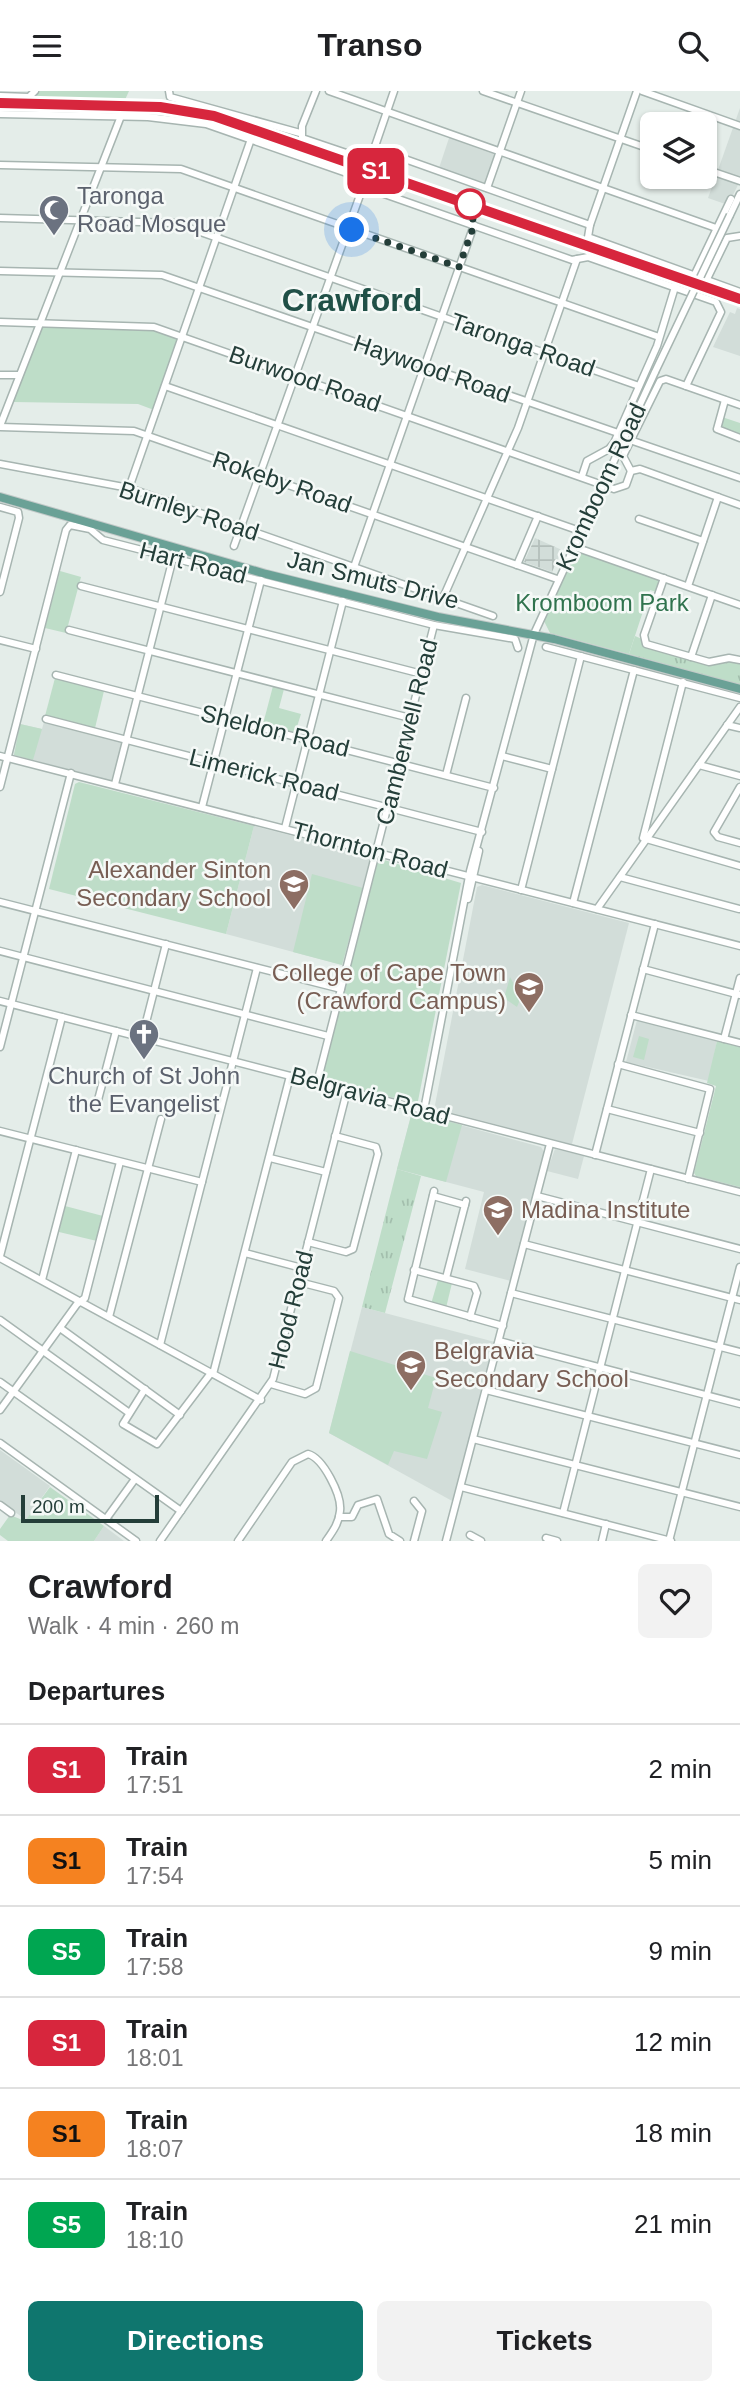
<!DOCTYPE html>
<meta charset="utf-8">
<style>
:root{--surface:#fff;--page:#f2f2f2;--text:#202124;--muted:#757577;--line:#e0e0e0;--accent:#0f766e}
body{margin:0;font-family:Arial,sans-serif;background:var(--page);color:var(--text);height:100vh;display:flex;flex-direction:column;font-size:26px;white-space:nowrap}
*{box-sizing:border-box;margin:0}
p{font-size:23px;color:var(--muted)}
.icon{flex:none;width:38px;height:38px;fill:none;stroke:currentColor;stroke-width:2;stroke-linecap:round;stroke-linejoin:round}
.map{position:relative;height:1450px;overflow:hidden}
.sheet{display:flex;flex-direction:column;background:var(--surface);flex:1}
.sheet>*{flex:none}
.badge{padding:0 14px;border-radius:10px;font-size:24px;line-height:46px}
.tools{position:absolute;left:640px;top:21px;display:grid;gap:14px}
.tools a{display:grid;place-items:center;width:77px;height:77px;border-radius:10px;background:var(--surface);box-shadow:0 2px 5px #0004;font-size:35px}
.scale{position:absolute;left:21px;bottom:18px;width:138px;box-sizing:border-box;padding-left:7px;border:4px solid #243e39;border-top:0;font-size:19px;line-height:24px;white-space:nowrap;color:#243e39;-webkit-text-stroke:5px #f5f9f7;paint-order:stroke}
.you{position:absolute;width:35px;height:35px;margin:-18px;border:5px solid #fff;border-radius:50%;background:#1a73e8;box-shadow:0 0 0 10px #1a73e833}
.map>.badge{position:absolute;translate:-50% -50%;box-shadow:0 0 0 4px #fff}
h2{padding:0 28px;font-size:26px;line-height:63px}
.round{display:grid;place-items:center;flex:none;width:74px;height:74px;border-radius:10px;background:var(--page)}
.overview{display:flex;align-items:center;justify-content:space-between;height:119px;padding:0 28px}
h1{font-size:33px;font-weight:700;line-height:52px}
.cta{display:flex;gap:14px;margin-top:auto;padding:14px 28px}
.cta a{flex:1;height:80px;border-radius:10px;background:var(--accent);color:#fff;font-size:28px;font-weight:700;line-height:80px;text-align:center}
.cta a+a{background:var(--page);color:var(--text)}
ul{padding:0;list-style:none}
li{display:flex;align-items:center;gap:21px;height:91px;padding:0 28px;border-top:2px solid var(--line)}
li div{flex:1}
li b{display:block;font-size:26px}
li em{font-style:normal}
li .badge{min-width:77px;font-weight:700;text-align:center}
header{display:flex;justify-content:space-between;align-items:center;height:91px;padding:0 28px;background:var(--surface);font-size:32px;font-weight:700}
.map>svg:first-child{display:block}
.built{fill:#d2ddd9}
.industrial{fill:url(#industrial-grid)}
.grass{fill:url(#grass-tufts)}
.green{fill:#beddc8}
.lines{fill:none;stroke-linecap:round;stroke-linejoin:round}
.minor-casing{stroke:#a7b5b1;stroke-width:9}
.major-casing{stroke:#c2c9c8;stroke-width:10}
.minor{stroke:#fff;stroke-width:6}
.major{stroke:#6aa196;stroke-width:8}
.rail{stroke:#5f7974;stroke-width:2;stroke-dasharray:14 7;stroke-linecap:butt}
.minor-bridge-casing{stroke:#a7b5b1;stroke-width:9;stroke-linecap:butt}
.minor-bridge{stroke:#fff;stroke-width:6}
.line-casing{stroke:#fff;stroke-width:16}
.line{stroke:#d7263d;stroke-width:10}
.walk{stroke:#243e39;stroke-width:7;stroke-dasharray:0 12.6}
.stop-dot{fill:#fff;stroke:#d7263d;stroke-width:3.5}
.labels{text-anchor:middle;stroke-width:5;stroke-linejoin:round;paint-order:stroke}
.worship-label{font-size:24px;fill:#5b616d;stroke:#f5f9f7;text-anchor:start}
.street-label{font-size:24px;fill:#243e39;stroke:#f5f9f7}
.park-label{font-size:24px;fill:#30734e;stroke:#f5f9f7}
.education-label{font-size:24px;fill:#785e54;stroke:#f5f9f7;text-anchor:end}
.district-label{font-size:32px;font-weight:bold;fill:#205047;stroke:#f5f9f7}
</style>
<header><svg class="icon" aria-label="menu" viewBox="0 0 24 24"><path d="M4 6h16M4 12h16M4 18h16"/></svg>Transo<svg class="icon" aria-label="search" viewBox="0 0 24 24"><circle cx="10" cy="10" r="6"/><path d="M15 15l6 6"/></svg></header>
<div class="map">
<svg width="740" height="1450" viewBox="0 0 740 1450">
<defs>
<pattern id="industrial-grid" width="8" height="8" patternUnits="userSpaceOnUse" patternTransform="scale(1.75)"><rect width="8" height="8" fill="#d2ddd9"/><path d="M0 4h8M4 0v8" fill="none" stroke="#b4bfbb"/></pattern>
<pattern id="grass-tufts" width="24" height="20" patternUnits="userSpaceOnUse" patternTransform="scale(1.75)"><rect width="24" height="20" fill="#beddc8"/><path d="M3 7l-1-3M5 7V3M7 7l1-3M15 17l-1-3M17 17v-4M19 17l1-3" fill="none" stroke="#a3bfad"/></pattern>
</defs>
<rect width="100%" height="100%" fill="#e4ede9"/>
<g class="built">
<polygon points="740,17 740,90 728,114 708,107"/>
<polygon points="450,44 500,61 487,97 438,80"/>
<polygon points="737,217 740,218 740,265 713,256 730,221 735,223"/>
<polygon points="44,631 123,652 113,690 14,664 20,633 42,638"/>
<polygon points="254,735 367,764 370,768 342,874 226,843"/>
<polygon points="482,794 629,832 572,1053 437,1018 435,1014 477,796"/>
<polygon points="637,929 717,950 709,990 626,971"/>
<polygon points="412,1021 541,1056 544,1061 511,1190 465,1178 484,1101 397,1078"/>
<polygon points="555,1058 584,1065 578,1088 547,1080"/>
<polygon points="362,1216 495,1251 454,1411 329,1342"/>
<polygon points="0,1359 50,1395 26,1429 0,1410"/>
<polygon points="104,1435 124,1450 94,1450"/>
</g>
<polygon class="industrial" points="535,447 562,459 552,481 524,471"/>
<g class="grass">
<polygon points="635,545 642,548 643,553 707,572 727,569 740,571 740,594 629,563"/>
<polygon points="397,1078 421,1085 385,1222 362,1216"/>
</g>
<g class="green">
<polygon points="37,0 129,0 124,11 37,10"/>
<polygon points="41,235 144,236 176,246 178,249 154,319 138,313 13,311"/>
<polygon points="722,326 740,332 740,345 720,338"/>
<polygon points="581,460 659,489 657,501 650,499 629,563 550,542 544,530 574,463"/>
<polygon points="60,480 81,486 66,542 45,537"/>
<polygon points="55,587 104,600 95,637 45,625"/>
<polygon points="273,595 284,598 279,617 301,623 295,642 263,633"/>
<polygon points="20,633 42,638 33,669 14,664"/>
<polygon points="79,691 254,735 226,843 49,798 75,693"/>
<polygon points="381,768 461,792 418,1010 414,1012 324,989 322,985 378,770"/>
<polygon points="312,783 363,797 342,874 293,861"/>
<polygon points="510,886 521,906 517,916 504,907"/>
<polygon points="639,945 649,948 644,969 633,966"/>
<polygon points="717,950 740,956 740,1096 696,1085 694,1082 716,995 707,992"/>
<polygon points="412,1021 462,1034 446,1091 397,1078"/>
<polygon points="65,1115 103,1125 97,1150 59,1141"/>
<polygon points="438,1189 452,1192 446,1217 431,1213"/>
<polygon points="350,1260 436,1287 428,1317 442,1321 427,1368 394,1360 388,1374 329,1342"/>
<polygon points="50,1396 104,1435 94,1450 8,1450 0,1444 0,1438 10,1424 25,1430"/>
</g>
<g class="lines">
<g class="minor-casing">
<g id="minor">
<polyline points="169,0 170,6 300,42"/>
<polyline points="316,0 302,35 302,47 367,69 372,64 394,0"/>
<polyline points="329,0 716,137"/>
<polyline points="483,0 653,59"/>
<polyline points="637,0 590,134 588,146 740,201"/>
<polyline points="642,0 740,35"/>
<polyline points="0,5 29,6 35,0"/>
<polyline points="0,23 148,26 206,33 358,86 370,98 572,169 588,166 716,211 721,221 686,295"/>
<polyline points="374,57 590,134"/>
<polyline points="0,74 181,78 659,246"/>
<polyline points="705,78 740,90"/>
<polyline points="487,97 521,0"/>
<polyline points="730,124 740,103"/>
<polyline points="0,127 175,132 639,295"/>
<polyline points="0,180 162,184 618,342"/>
<polyline points="694,185 731,108"/>
<polyline points="706,190 727,147 740,145"/>
<polyline points="0,231 154,236 614,398 626,394 631,380"/>
<polyline points="0,284 19,284"/>
<polyline points="165,295 580,440"/>
<polyline points="725,309 717,338 740,347"/>
<polyline points="0,335 121,25"/>
<polyline points="0,336 134,340 557,488"/>
<polyline points="630,349 740,387"/>
<polyline points="0,373 129,397 493,525"/>
<polyline points="631,380 623,365 660,290 666,288 740,314"/>
<polyline points="631,380 640,378 740,414"/>
<polyline points="582,385 587,370 609,358 614,352 657,255 675,196"/>
<polyline points="129,397 251,48"/>
<polyline points="0,416 18,421 19,427 0,501"/>
<polyline points="639,428 703,450"/>
<polyline points="234,455 364,93"/>
<polyline points="572,455 740,514"/>
<polyline points="517,474 538,425"/>
<polyline points="354,476 474,134"/>
<polyline points="664,487 644,544 646,553 709,571 729,567 740,569"/>
<polyline points="81,495 422,583"/>
<polyline points="688,495 718,406"/>
<polyline points="443,507 518,337 577,168"/>
<polyline points="69,539 410,627"/>
<polyline points="0,549 36,558"/>
<polyline points="546,556 740,607"/>
<polyline points="691,566 712,504"/>
<polyline points="56,584 494,697"/>
<polyline points="683,591 643,747 740,775"/>
<polyline points="46,628 482,741"/>
<polyline points="727,634 740,637"/>
<polyline points="0,665 740,855"/>
<polyline points="502,665 552,678"/>
<polyline points="699,674 740,685"/>
<polyline points="446,684 466,607"/>
<polyline points="115,693 173,467"/>
<polyline points="0,696 66,439 70,434 90,438 103,449 173,467 434,534 515,548 518,557"/>
<polyline points="740,696 714,741 718,746 740,752"/>
<polyline points="202,716 261,489"/>
<polyline points="285,737 343,510"/>
<polyline points="620,786 739,818"/>
<polyline points="521,799 581,565"/>
<polyline points="468,808 479,760"/>
<polyline points="0,811 341,898"/>
<polyline points="573,812 634,579"/>
<polyline points="597,818 740,616"/>
<polyline points="0,860 328,945"/>
<polyline points="643,878 740,904"/>
<polyline points="0,910 740,1101"/>
<polyline points="631,924 740,952"/>
<polyline points="142,947 166,853"/>
<polyline points="724,948 740,887"/>
<polyline points="0,956 71,682"/>
<polyline points="618,973 710,998 688,1088"/>
<polyline points="317,992 434,534"/>
<polyline points="89,1014 95,1014 98,1009 116,940"/>
<polyline points="607,1018 700,1042"/>
<polyline points="424,1019 470,780 534,543 655,281"/>
<polyline points="0,1040 202,1091"/>
<polyline points="595,1064 655,833"/>
<polyline points="270,1067 326,1081"/>
<polyline points="434,1100 408,1208 503,1235"/>
<polyline points="433,1105 465,1114"/>
<polyline points="537,1105 740,1158"/>
<polyline points="308,1151 346,1161 353,1158 378,1063 376,1056 335,1045"/>
<polyline points="524,1153 740,1209"/>
<polyline points="245,1162 302,1177"/>
<polyline points="0,1165 62,926"/>
<polyline points="0,1167 261,1309"/>
<polyline points="414,1179 474,1195 477,1202 470,1226"/>
<polyline points="446,1187 466,1110"/>
<polyline points="42,1189 76,1059"/>
<polyline points="511,1202 740,1261"/>
<polyline points="109,1226 161,1028"/>
<polyline points="0,1229 128,1321"/>
<polyline points="60,1237 180,1324"/>
<polyline points="499,1250 740,1313"/>
<polyline points="160,1254 257,877"/>
<polyline points="213,1283 290,985"/>
<polyline points="0,1291 181,1420"/>
<polyline points="271,1293 305,1303 316,1297 339,1207 334,1200 299,1191"/>
<polyline points="145,1298 123,1333 157,1353 211,1282"/>
<polyline points="486,1299 740,1364"/>
<polyline points="0,1319 77,1213 85,1207 120,1071"/>
<polyline points="473,1348 740,1416"/>
<polyline points="0,1352 136,1450"/>
<polyline points="461,1396 671,1450"/>
<polyline points="414,1410 422,1420 414,1450"/>
<polyline points="0,1414 11,1422"/>
<polyline points="563,1422 651,1078"/>
<polyline points="339,1426 352,1426 358,1414 377,1408 389,1443 400,1450"/>
<polyline points="106,1428 135,1388"/>
<polyline points="470,1444 481,1450"/>
<polyline points="546,1447 557,1450"/>
<polyline points="160,1450 273,1288 347,1000"/>
<path d="M238,1450L292,1371L308,1363C323,1367 342,1404 340,1420C339,1432 333,1440 326,1450"/>
<polyline points="446,1450 550,1053"/>
<polyline points="602,1450 606,1433"/>
<polyline points="669,1450 740,1176"/>
</g>
</g>
<g class="major-casing">
<polyline id="major" points="0,406 266,483 438,526 554,548 740,598"/>
</g>
<use href="#minor" class="minor"/>
<use href="#major" class="major"/>
<polyline class="rail" points="0,15 159,18 217,29 740,211"/>
<g class="minor-bridge-casing">
<polyline id="minor-bridge" points="655,281 730,124"/>
</g>
<use href="#minor-bridge" class="minor-bridge"/>
</g>
<g class="lines">
<g class="line-casing">
<polyline id="line" points="0,12 160,16 214,25 740,208"/>
</g>
<use href="#line" class="line"/>
<polyline class="walk" points="352,139 459,176 474,134 470,113"/>
</g>
<defs>
<g id="mosque-pin" transform="scale(1.575)"><path d="M0 17L-7.5 6A9.5 9.5 0 1 1 7.5 6Z" fill="#6b7280" stroke="#f5f9f7"/><path d="M3.5-4.9A6 6 0 1 0 3.5 4.9A5 5 0 1 1 3.5-4.9Z" fill="#fff"/></g>
<g id="school-pin" transform="scale(1.575)"><path d="M0 17L-7.5 6A9.5 9.5 0 1 1 7.5 6Z" fill="#8d6e63" stroke="#f5f9f7"/><path d="M0-5L7-2L0 1L-7-2ZM-4 1L0 2.5L4 1V4Q0 6-4 4Z" fill="#fff"/></g>
<g id="university-pin" transform="scale(1.575)"><path d="M0 17L-7.5 6A9.5 9.5 0 1 1 7.5 6Z" fill="#8d6e63" stroke="#f5f9f7"/><path d="M0-5L7-2L0 1L-7-2ZM-4 1L0 2.5L4 1V4Q0 6-4 4Z" fill="#fff"/></g>
<g id="church-pin" transform="scale(1.575)"><path d="M0 17L-7.5 6A9.5 9.5 0 1 1 7.5 6Z" fill="#6b7280" stroke="#f5f9f7"/><path d="M-1.2-6h2.4v3.5h3.3v2.4h-3.3V6h-2.4V-.1h-3.3v-2.4h3.3Z" fill="#fff"/></g>
</defs>
<g fill-rule="evenodd">
<use href="#mosque-pin" x="54" y="119"/>
<use href="#school-pin" x="294" y="793"/>
<use href="#university-pin" x="529" y="896"/>
<use href="#church-pin" x="144" y="943"/>
<use href="#university-pin" x="498" y="1119"/>
<use href="#school-pin" x="411" y="1274"/>
</g>
<circle class="stop-dot" cx="470" cy="113" r="14"/>
<g class="labels">
<g class="worship-label">
<text x="77" y="113">Taronga<tspan x="77" dy="28">Road Mosque</tspan></text>
<text x="144" y="993" text-anchor="middle">Church of St John<tspan x="144" dy="28">the Evangelist</tspan></text>
</g>
<g class="street-label">
<text transform="translate(523 254) rotate(19)" y="8">Taronga Road</text>
<text transform="translate(432 278) rotate(19)" y="8">Haywood Road</text>
<text transform="translate(305 288) rotate(19)" y="8">Burwood Road</text>
<text transform="translate(282 391) rotate(19)" y="8">Rokeby Road</text>
<text transform="translate(601 396) rotate(-65)" y="8">Kromboom Road</text>
<text transform="translate(189 420) rotate(18)" y="8">Burnley Road</text>
<text transform="translate(193 472) rotate(14)" y="8">Hart Road</text>
<text transform="translate(373 489) rotate(14)" y="8">Jan Smuts Drive</text>
<text transform="translate(275 640) rotate(14)" y="8">Sheldon Road</text>
<text transform="translate(407 641) rotate(-76)" y="8">Camberwell Road</text>
<text transform="translate(264 684) rotate(14)" y="8">Limerick Road</text>
<text transform="translate(370 759) rotate(15)" y="8">Thornton Road</text>
<text transform="translate(370 1005) rotate(15)" y="8">Belgravia Road</text>
<text transform="translate(291 1219) rotate(-76)" y="8">Hood Road</text>
</g>
<g class="park-label">
<text x="602" y="520">Kromboom Park</text>
</g>
<g class="education-label">
<text x="271" y="787">Alexander Sinton<tspan x="271" dy="28">Secondary School</tspan></text>
<text x="506" y="890">College of Cape Town<tspan x="506" dy="28">(Crawford Campus)</tspan></text>
<text x="521" y="1127" text-anchor="start">Madina Institute</text>
<text x="434" y="1268" text-anchor="start">Belgravia<tspan x="434" dy="28">Secondary School</tspan></text>
</g>
<g class="district-label">
<text x="352" y="220">Crawford</text>
</g>
</g>
</svg>
<div class="tools">
<a><svg class="icon" aria-label="layers" viewBox="0 0 24 24"><path d="M12 4l9 5-9 5-9-5zM3 14l9 5 9-5"/></svg></a>
</div>
<div class="scale">200 m</div>
<div class="you" style="left:352px;top:139px"></div>
<b class="badge" style="left:376px;top:80px;background:#d7263d;color:#fff">S1</b>
</div>
<section class="sheet">
<div class="overview"><div><h1>Crawford</h1><p>Walk · 4 min · 260 m</p></div><a class="round"><svg class="icon" aria-label="heart" viewBox="0 0 24 24"><path d="M12 20l-8-8c-3-5 5-10 8-4 3-6 11-1 8 4z"/></svg></a></div>
<h2>Departures</h2>
<ul>
<li><span class="badge" style="background:#d7263d;color:#fff">S1</span><div><b>Train</b><p>17:51</p></div><em>2 min</em></li>
<li><span class="badge" style="background:#f58220;color:#111">S1</span><div><b>Train</b><p>17:54</p></div><em>5 min</em></li>
<li><span class="badge" style="background:#00a651;color:#fff">S5</span><div><b>Train</b><p>17:58</p></div><em>9 min</em></li>
<li><span class="badge" style="background:#d7263d;color:#fff">S1</span><div><b>Train</b><p>18:01</p></div><em>12 min</em></li>
<li><span class="badge" style="background:#f58220;color:#111">S1</span><div><b>Train</b><p>18:07</p></div><em>18 min</em></li>
<li><span class="badge" style="background:#00a651;color:#fff">S5</span><div><b>Train</b><p>18:10</p></div><em>21 min</em></li>
</ul>
<div class="cta"><a>Directions</a><a>Tickets</a></div>
</section>
